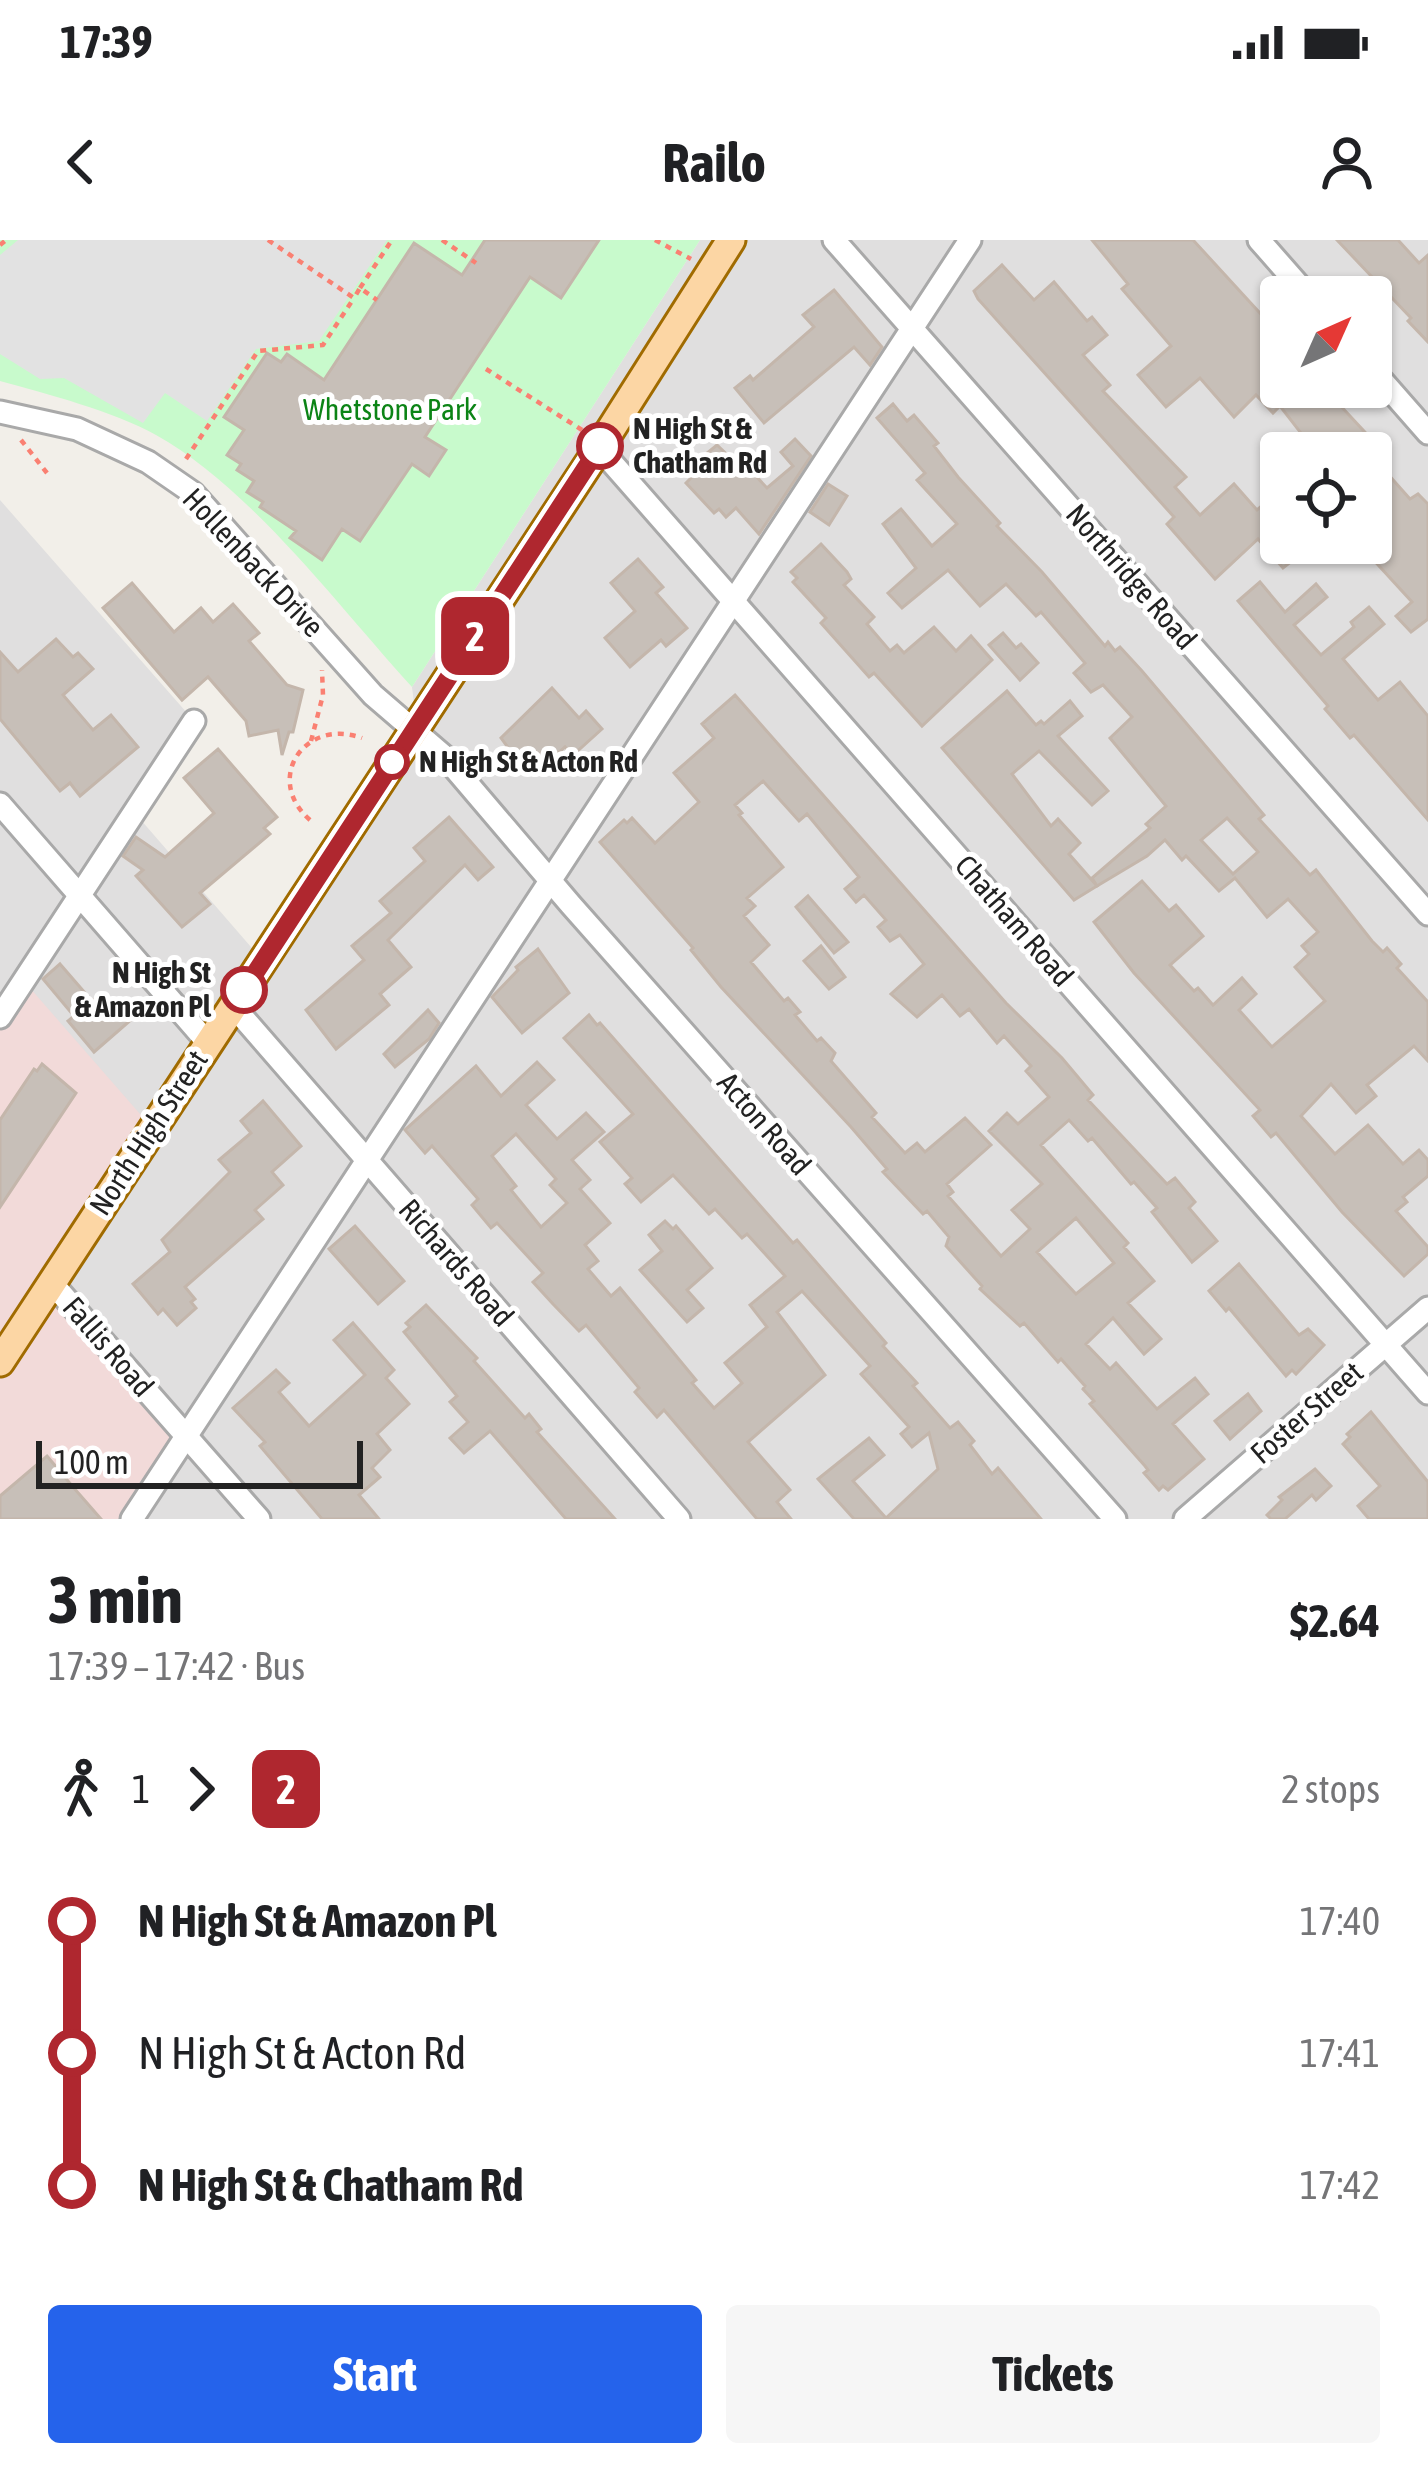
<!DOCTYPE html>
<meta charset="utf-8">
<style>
:root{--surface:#fff;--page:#f6f6f6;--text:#202124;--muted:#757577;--accent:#2563eb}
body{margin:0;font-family:"Asap Condensed",sans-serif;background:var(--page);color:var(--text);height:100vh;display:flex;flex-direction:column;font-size:45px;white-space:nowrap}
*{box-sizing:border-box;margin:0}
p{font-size:39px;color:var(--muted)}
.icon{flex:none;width:66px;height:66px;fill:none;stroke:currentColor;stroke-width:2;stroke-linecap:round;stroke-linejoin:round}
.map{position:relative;height:1279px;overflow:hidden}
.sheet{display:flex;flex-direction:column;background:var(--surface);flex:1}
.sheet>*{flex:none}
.badge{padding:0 24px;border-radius:18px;font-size:42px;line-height:78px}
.needle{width:78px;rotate:45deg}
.fabs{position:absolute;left:1260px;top:36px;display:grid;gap:24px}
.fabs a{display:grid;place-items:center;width:132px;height:132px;border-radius:12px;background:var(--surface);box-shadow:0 3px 9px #0004;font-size:60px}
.scale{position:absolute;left:36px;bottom:30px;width:327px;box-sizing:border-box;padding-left:12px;border:6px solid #222;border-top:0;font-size:33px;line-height:42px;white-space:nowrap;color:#222;-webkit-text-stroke:9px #fff;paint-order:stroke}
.map>.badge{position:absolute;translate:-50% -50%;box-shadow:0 0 0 6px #fff}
.legs{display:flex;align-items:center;gap:18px;height:132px;padding:0 48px;font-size:39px}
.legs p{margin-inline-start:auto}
.headline{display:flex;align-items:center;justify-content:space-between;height:204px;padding:0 48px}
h1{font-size:66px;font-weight:700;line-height:90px}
.action{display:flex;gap:24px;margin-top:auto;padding:24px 48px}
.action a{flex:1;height:138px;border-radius:12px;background:var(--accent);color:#fff;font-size:48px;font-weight:700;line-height:138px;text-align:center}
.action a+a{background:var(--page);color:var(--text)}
ul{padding:0 48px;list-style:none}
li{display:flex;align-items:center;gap:42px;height:132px;font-size:45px}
li i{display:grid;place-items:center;width:18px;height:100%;margin:0 15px;background:currentColor}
li i::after{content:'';width:30px;height:30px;margin:-15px;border:9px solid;border-radius:50%;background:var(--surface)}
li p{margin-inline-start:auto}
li:first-child i{background:linear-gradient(#0000 50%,currentColor 0)}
li:last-child i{background:linear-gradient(currentColor 50%,#0000 0)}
.status{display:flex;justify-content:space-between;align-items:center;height:84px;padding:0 60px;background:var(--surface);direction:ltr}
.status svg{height:33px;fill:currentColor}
header{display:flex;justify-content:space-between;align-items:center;height:156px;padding:0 48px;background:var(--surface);font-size:54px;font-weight:700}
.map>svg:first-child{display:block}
.residential{fill:#e0dfdf;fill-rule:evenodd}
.commercial{fill:#f2dad9}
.park{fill:#c8facc}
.parking{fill:#e2e2e2}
.building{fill:#c7bfb8;stroke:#c4b6ab;stroke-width:3;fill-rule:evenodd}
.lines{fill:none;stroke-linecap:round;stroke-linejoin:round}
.minor-casing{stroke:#a9a9a9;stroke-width:27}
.major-casing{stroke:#a06b00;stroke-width:33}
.path{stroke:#fa8072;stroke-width:4.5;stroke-dasharray:6 6;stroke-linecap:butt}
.minor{stroke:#fff;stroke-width:21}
.major{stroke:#fcd6a4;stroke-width:27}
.line-1-casing{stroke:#fff;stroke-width:27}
.line-1{stroke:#af272f;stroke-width:18}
.stop-1-dot{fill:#fff;stroke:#af272f;stroke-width:6}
.labels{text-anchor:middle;stroke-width:10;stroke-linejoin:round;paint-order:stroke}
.park-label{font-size:30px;fill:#0c8416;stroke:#fff}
.stop-label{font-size:30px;font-weight:bold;fill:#222;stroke:#fff;text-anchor:start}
.street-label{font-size:30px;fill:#222;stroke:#fff}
</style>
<div class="status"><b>17:39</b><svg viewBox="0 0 49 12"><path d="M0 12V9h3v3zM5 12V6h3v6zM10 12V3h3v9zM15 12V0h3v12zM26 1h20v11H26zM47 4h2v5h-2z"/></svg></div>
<header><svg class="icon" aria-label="back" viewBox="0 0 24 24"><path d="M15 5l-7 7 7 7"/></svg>Railo<svg class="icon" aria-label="person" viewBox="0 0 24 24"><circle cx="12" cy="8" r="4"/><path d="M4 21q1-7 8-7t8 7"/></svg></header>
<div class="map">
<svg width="1428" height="1279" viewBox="0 0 1428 1279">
<rect width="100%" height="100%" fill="#f2efe9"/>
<path class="residential" d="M700,0H1428V1279H138L54,1043L0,774V260L195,482L134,572L264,722L417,488L412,447ZM1281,57H1371V147H1281ZM1281,213H1371V303H1281Z"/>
<polygon class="commercial" points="23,740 154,890 54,1043 190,1199 138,1279 0,1279 0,774"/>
<path class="park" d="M0,0H700L412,447C338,366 251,248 156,195C113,171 47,154 0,141Z"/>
<polygon class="parking" points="18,0 387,0 319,101 256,109 207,181 165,153 143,183 64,138 40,139 0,114 0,15"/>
<g class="building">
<polygon points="485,0 599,0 561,58 530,37 425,197 446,210 429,236 412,224 360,301 342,289 322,320 290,298 296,291 260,267 263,262 247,252 254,241 237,230 241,224 227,215 244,190 224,177 267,113 281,122 287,114 324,140 414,3 462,35"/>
<polygon points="1092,0 1193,0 1281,96 1281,147 1323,147 1375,203 1364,213 1280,213 1301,193 1280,166 1273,173 1256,155 1234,177 1200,138 1166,167 1138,135 1171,106 1122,49 1128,44"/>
<polygon points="1337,0 1398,0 1419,23 1428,15 1428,102 1408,81 1411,78"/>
<polygon points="1002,25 1034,60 1054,42 1087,81 1092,77 1107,95 1083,115 1110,145 1103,151 1186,237 1175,247 1200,275 1234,244 1257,270 1281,249 1281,303 1292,303 1301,314 1283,328 1258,299 1215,339 1167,284 1174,277 978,59 974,51"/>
<polygon points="834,50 882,107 870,125 854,107 764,183 735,148 750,136 753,140 814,87 803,75"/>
<path d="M893,164L907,181L914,175L938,203L934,206L958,237L1000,283L997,286L1042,332L1105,406L1108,402L1115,411L1120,407L1142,431L1264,575L1259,579L1310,635L1316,630L1372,701L1383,712L1387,708L1401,724L1397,728L1428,762V821L1414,806L1367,845L1376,856L1356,873L1331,844L1301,876L1335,914L1368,885L1403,924L1419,910L1428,920V936L1403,957L1407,962L1396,971L1428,1007V1014L1404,1036L1342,972L1276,893L1271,897L1253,876L1260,870L1134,733L1094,682L1142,641L1169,671L1176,665L1203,696L1170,725L1194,751L1198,748L1213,765L1242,738L1256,754L1239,770L1272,807L1325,761L1295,727L1309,714L1302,706L1318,692L1288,659L1267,677L1235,638L1219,651L1186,616L1182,620L1165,600L1147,616L1097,646L1092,638L1150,588L1146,584L1166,566L1110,498L1132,477L1103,445L1091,452L1074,433L1085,423L1041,372L1036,376L1006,344L980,366L948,330L902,368L888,353L916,328L883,284L901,269L932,306L957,284L917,240L925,233L877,178ZM1227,578L1258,612L1233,634L1201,600Z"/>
<polygon points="795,199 811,216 759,294 736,268 726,277 719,269 714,273 686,243 691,238 685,231 717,205 738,225 742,221 767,248 793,226 781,212"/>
<polygon points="1371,215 1410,259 1418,254 1428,264 1428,379 1411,392 1396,376 1412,362 1358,303 1371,303"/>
<polygon points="828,244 847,256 829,285 810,272"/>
<polygon points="821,304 847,332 851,339 844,345 874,377 867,384 890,411 897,405 904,413 934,387 956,411 971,396 992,420 922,486 874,433 869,437 821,383 826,378 793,342 797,338 791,332"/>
<polygon points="638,319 663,347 656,353 687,388 666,406 661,400 630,427 605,398 635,371 611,343"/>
<polygon points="1260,342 1285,372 1316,344 1327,357 1294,385 1321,415 1354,387 1351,382 1369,367 1384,384 1343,419 1378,460 1400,442 1428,476 1428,580 1354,495 1350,498 1325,469 1328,466 1238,361"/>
<polygon points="132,343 174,392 201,368 213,382 233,364 259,393 249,401 287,445 303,450 293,492 289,492 282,515 278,490 249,496 246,481 208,437 182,460 103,368"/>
<polygon points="1003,393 1016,408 1021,404 1038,423 1020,440 989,405"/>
<polygon points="56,399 73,417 78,413 93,429 63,455 93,490 111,475 138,507 80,556 70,543 60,551 0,479 0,412 18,432"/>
<polygon points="552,448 579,478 586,471 602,489 572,516 565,507 537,532 531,526 523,532 503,510 507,506 501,498"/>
<polygon points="1007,451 1036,485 1041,481 1044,484 1070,461 1082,476 1058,496 1108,551 1092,565 1039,511 1012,534 1051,586 1058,579 1080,603 1069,614 1097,646 1074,660 942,508"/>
<path d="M735,455L1006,763L1062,818L1093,855L1088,860L1167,944L1175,938L1195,962L1189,968L1217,1001L1192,1022L1152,972L1157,968L1134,942L1131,944L1092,898L1088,901L1069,880L1041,905L1128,1003L1124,1007L1154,1041L1128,1063L1161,1099L1144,1114L1113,1078L1086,1104L1110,1129L1116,1123L1157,1169L1195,1138L1208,1154L1173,1184L1204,1219L1168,1250L1163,1246L1159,1250L1144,1233L1148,1230L1145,1226L1090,1164L1094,1161L1083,1149L1085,1146L1061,1119L1058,1122L1024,1083L1020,1086L980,1049L982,1046L946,1006L949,997L927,971L923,974L883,932L887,929L851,887L721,747L691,710L693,708L600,602L624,580L627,583L632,578L655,603L699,562L674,533L714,498L702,484ZM763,541L799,581L807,574L859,637L845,649L856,662L864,655L886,680L878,687L890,701L900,695L924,724L891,754L917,777L942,755L960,776L969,769L997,803L1004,796L1031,826L1026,831L1049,857L1018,884L1007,873L989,891L1042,944L1012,970L1030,989L1001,1016L948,956L953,952L947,944L991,905L965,878L925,912L917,903L905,913L872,877L876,873L831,821L835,813L821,798L817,801L795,775L800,772L788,758L784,761L751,722L769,705L744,676L755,666L747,658L783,627L739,575L742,573L735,565ZM1076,978L1114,1023L1076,1054L1037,1012Z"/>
<polygon points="218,509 277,577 264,588 270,594 200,653 210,664 182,687 136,636 143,630 123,616 136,597 165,617 214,573 184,538"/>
<polygon points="449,577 493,627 478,640 465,625 388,700 411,727 380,754 389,765 336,809 306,770 364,720 352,706 391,673 380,661 425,621 414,608"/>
<polygon points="808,656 848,702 834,713 796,667"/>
<polygon points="821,706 845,737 829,749 804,721"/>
<polygon points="538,709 569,753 522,793 492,757 518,730 516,727"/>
<polygon points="60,724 92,761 102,753 132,779 94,812 68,781 74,776 43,739"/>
<polygon points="428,770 439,783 429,799 395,827 384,814"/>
<path d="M589,775L597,785L600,783L793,1003L797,1000L886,1103L883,1106L917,1143L913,1146L950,1188L958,1182L974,1201L970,1205L992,1234L998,1228L1041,1279H854L818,1239L869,1198L884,1215L853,1241L886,1278L938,1229L929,1193L912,1207L901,1194L909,1187L861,1134L870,1126L802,1051L777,1072L825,1135L748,1202L790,1250L777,1262L791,1279H757L664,1170L657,1177L635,1152L639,1148L586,1085L579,1091L553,1064L533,1042L543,1033L497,983L491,988L472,965L478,959L432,906L425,913L405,890L476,826L501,856L537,822L554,840L526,865L557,899L586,873L604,892L572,920L590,940L580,949L610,983L585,1005L598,1021L588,1029L611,1056L620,1048L696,1140L692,1143L714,1168L742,1143L725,1123L767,1087L750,1065L785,1036L747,994L742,998L715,969L709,974L673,935L641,962L625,944L632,938L600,902L633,874L564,798ZM516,894L556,939L550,945L567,963L541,987L511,950L516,946L492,916Z"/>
<polygon points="42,824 76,853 0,967 0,880 34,829 37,831"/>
<polygon points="263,861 301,906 272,932 283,945 255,970 263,979 185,1047 195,1059 191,1062 196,1068 177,1085 163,1069 158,1074 133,1044 170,1012 162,1000 230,932 219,920 251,893 241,881"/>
<polygon points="665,981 673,989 676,986 712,1028 687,1050 703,1068 687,1082 640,1030 662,1011 649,995"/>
<polygon points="355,986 404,1041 378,1064 329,1009"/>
<polygon points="1239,1024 1299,1095 1308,1089 1324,1105 1296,1134 1292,1130 1286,1136 1229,1068 1226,1071 1209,1051"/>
<polygon points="426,1065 477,1118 474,1121 525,1178 529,1174 541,1189 537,1192 615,1279 566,1279 490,1191 464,1213 450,1198 468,1182 450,1162 457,1156 404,1092 410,1087 406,1083"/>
<polygon points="353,1083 394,1130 386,1138 409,1164 377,1194 390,1210 372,1228 380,1237 359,1255 379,1279 322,1279 260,1206 265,1202 233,1168 276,1130 289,1143 279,1152 309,1186 365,1135 334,1100"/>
<polygon points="1248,1154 1261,1171 1230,1199 1215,1181"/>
<polygon points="1371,1172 1428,1242 1428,1279 1369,1279 1358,1266 1380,1246 1343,1204 1350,1197 1347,1194"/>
<polygon points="47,1216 73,1247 101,1279 0,1279 0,1256"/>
<polygon points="1315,1229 1331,1246 1316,1260 1312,1255 1285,1279 1271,1279 1267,1275 1282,1260 1279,1257"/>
</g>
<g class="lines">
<g class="minor-casing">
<g id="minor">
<polyline points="834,0 1428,674"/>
<polyline points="1259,0 1309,57"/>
<polyline points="1371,128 1428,193"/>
<polyline points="0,172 77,189 148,222 193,253 373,455 445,517 571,665 1115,1279"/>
<polyline points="599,208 1428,1153"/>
<polyline points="0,564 208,803"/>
<polyline points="233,766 679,1279"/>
<polyline points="0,777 194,481"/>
<polyline points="51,1042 259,1279"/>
<polyline points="132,1279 970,0"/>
<polyline points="1185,1279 1428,1068"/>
</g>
</g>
<g class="major-casing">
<polyline id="major" points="0,1122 599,208 731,0"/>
</g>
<g class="path">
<polyline points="268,0 354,58 360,48 377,60"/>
<polyline points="442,0 476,23"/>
<polyline points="655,0 691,19"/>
<polyline points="0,5 6,0"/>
<polyline points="360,48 392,0"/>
<polyline points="486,129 582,190"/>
<polyline points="21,200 47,233"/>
<polyline points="186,219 258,111 323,105 354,58"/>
<polyline points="311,501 323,455 322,430"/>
<path d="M310,580C263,539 305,477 362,498"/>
</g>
<use href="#minor" class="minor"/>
<use href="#major" class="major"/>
</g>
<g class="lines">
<g class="line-1-casing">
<polyline id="line-1" points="244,750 600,206"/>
</g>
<use href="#line-1" class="line-1"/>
</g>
<g class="stop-1-dot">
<circle cx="600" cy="206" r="21"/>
<circle cx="392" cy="522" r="15"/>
<circle cx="244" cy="750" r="21"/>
</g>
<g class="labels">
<g class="park-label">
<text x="390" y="180">Whetstone Park</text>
</g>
<g class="stop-label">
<text x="633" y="199">N High St &amp;<tspan x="633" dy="34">Chatham Rd</tspan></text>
<text x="419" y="532">N High St &amp; Acton Rd</text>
<text x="211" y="743" text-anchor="end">N High St<tspan x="211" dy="34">&amp; Amazon Pl</tspan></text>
</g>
<g class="street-label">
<text transform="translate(253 323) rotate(47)" y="10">Hollenback Drive</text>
<text transform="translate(1131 337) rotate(49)" y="10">Northridge Road</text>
<text transform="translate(1014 681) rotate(49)" y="10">Chatham Road</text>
<text transform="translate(764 884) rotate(49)" y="10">Acton Road</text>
<text transform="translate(149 893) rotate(-57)" y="10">North High Street</text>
<text transform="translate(456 1023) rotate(49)" y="10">Richards Road</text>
<text transform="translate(108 1107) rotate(49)" y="10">Fallis Road</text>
<text transform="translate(1307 1173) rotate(-41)" y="10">Foster Street</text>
</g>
</g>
</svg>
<div class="fabs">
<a><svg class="needle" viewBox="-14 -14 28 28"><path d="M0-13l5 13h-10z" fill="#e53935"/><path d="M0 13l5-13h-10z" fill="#757577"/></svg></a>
<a><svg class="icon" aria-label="locate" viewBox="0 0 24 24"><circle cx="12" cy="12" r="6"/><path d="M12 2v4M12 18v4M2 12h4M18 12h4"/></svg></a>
</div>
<div class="scale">100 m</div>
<b class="badge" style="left:475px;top:396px;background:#af272f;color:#fff">2</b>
</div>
<section class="sheet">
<div class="headline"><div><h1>3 min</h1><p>17:39 – 17:42 · Bus</p></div><b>$2.64</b></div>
<div class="legs"><svg class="icon" aria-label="walk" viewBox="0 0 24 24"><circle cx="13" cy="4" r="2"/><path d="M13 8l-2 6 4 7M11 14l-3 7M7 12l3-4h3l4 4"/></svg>1<svg class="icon" aria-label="forward" viewBox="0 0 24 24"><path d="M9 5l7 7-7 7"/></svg><b class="badge" style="background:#af272f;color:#fff">2</b><p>2 stops</p></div>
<ul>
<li><i style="color:#af272f"></i><b>N High St &amp; Amazon Pl</b><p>17:40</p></li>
<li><i style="color:#af272f"></i><span>N High St &amp; Acton Rd</span><p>17:41</p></li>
<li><i style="color:#af272f"></i><b>N High St &amp; Chatham Rd</b><p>17:42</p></li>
</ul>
<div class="action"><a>Start</a><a>Tickets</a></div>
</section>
